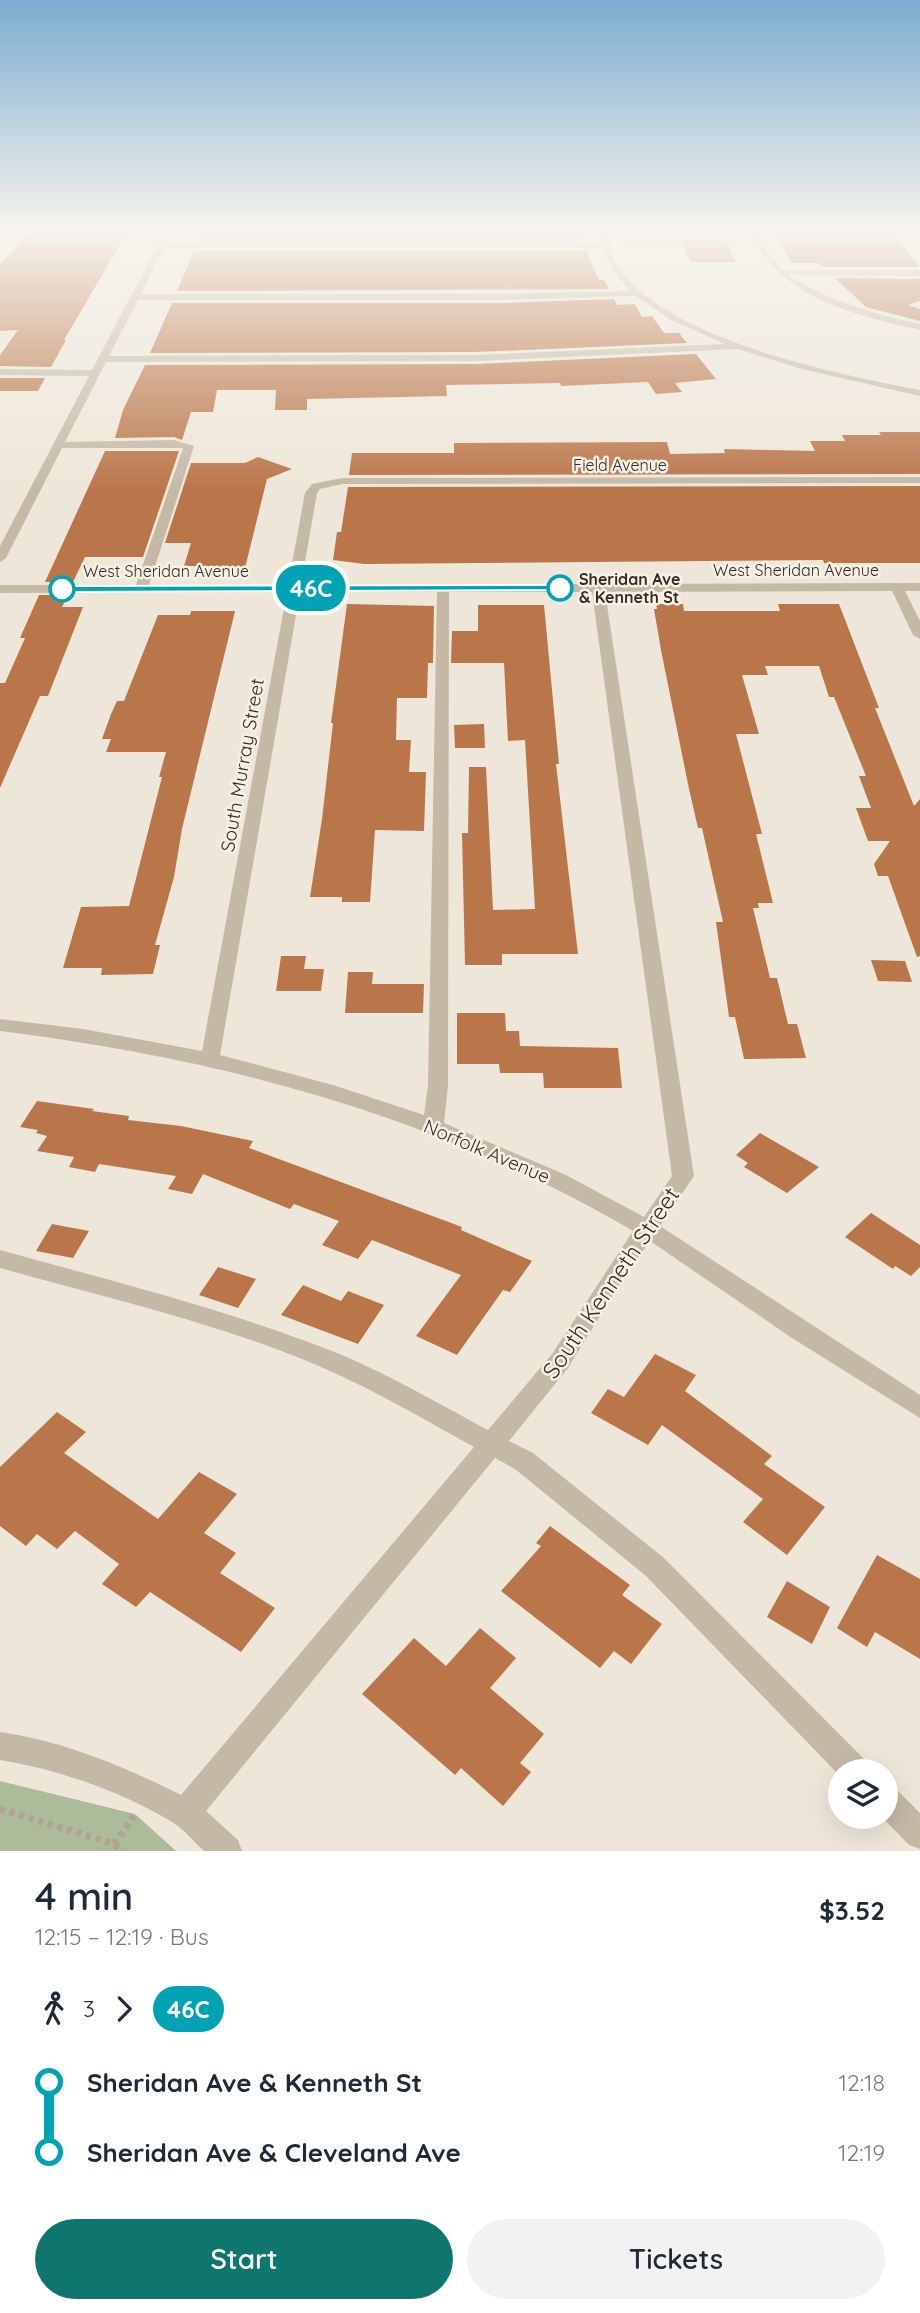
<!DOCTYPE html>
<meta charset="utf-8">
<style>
:root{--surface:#fff;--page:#f2f2f3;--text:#1f2937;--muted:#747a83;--accent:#0f766e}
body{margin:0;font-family:Quicksand,sans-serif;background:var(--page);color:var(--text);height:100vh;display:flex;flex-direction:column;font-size:26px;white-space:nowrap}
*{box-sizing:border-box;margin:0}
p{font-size:23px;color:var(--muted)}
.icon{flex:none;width:38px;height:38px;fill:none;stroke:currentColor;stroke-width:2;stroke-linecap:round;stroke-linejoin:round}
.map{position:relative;height:1851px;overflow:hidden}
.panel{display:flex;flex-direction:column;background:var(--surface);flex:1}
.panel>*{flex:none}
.badge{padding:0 14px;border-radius:23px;font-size:24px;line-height:46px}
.buttons{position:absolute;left:828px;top:1759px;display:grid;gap:14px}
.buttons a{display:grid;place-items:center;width:70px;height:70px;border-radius:50%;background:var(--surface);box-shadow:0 7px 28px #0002;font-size:35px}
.map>.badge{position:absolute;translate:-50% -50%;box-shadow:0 0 0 4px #fff}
.legs{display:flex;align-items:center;gap:10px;height:77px;padding:0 35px;font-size:23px}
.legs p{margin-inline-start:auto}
.headline{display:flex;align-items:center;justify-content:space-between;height:119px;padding:0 35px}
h1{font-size:38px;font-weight:600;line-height:52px}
.cta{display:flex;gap:14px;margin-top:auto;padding:14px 35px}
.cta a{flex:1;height:80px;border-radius:42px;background:var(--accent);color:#fff;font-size:28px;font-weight:600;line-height:80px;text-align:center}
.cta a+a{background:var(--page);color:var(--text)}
ul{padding:0 35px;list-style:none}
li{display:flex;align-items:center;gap:24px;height:70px;font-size:26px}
li i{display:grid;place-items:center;width:10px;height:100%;margin:0 9px;background:currentColor}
li i::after{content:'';width:18px;height:18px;margin:-9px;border:5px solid;border-radius:50%;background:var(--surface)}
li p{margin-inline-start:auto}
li:first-child i{background:linear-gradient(#0000 50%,currentColor 0)}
li:last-child i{background:linear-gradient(currentColor 50%,#0000 0)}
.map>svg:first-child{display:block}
.green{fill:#acbc9b}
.building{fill:#ba764b}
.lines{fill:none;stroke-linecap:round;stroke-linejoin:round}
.path-far1{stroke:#b0a391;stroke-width:2;stroke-dasharray:2 2;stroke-linecap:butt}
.path{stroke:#b0a391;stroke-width:7;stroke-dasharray:5 5;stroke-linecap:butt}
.minor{fill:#c5b9a6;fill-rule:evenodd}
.line-1{fill:#00a3b4;stroke:#fff;stroke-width:2}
.stop-1-dot{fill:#fff;stroke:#00a3b4;stroke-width:3.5}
.labels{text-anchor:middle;stroke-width:5;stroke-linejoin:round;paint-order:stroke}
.far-street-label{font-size:16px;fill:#322c26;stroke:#f7f1e5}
.far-stop-label{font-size:16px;font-weight:bold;fill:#322c26;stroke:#f7f1e5;text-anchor:start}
.street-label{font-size:19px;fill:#322c26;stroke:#f7f1e5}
.near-street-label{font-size:23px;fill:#322c26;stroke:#f7f1e5}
</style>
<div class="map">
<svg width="920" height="1851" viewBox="0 0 920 1851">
<rect width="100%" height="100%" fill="#eee7d9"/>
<polygon class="green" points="0,1781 135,1814 176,1851 0,1851"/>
<g class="building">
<polygon points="30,231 128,231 64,340 66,340 51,367 0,366 0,355 18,330 0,331 0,265"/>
<polygon points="208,231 578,231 583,241 198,241 203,232"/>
<polygon points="774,231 892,231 920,267 824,267 818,263 792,263"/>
<polygon points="680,238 724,238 736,262 690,262"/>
<polygon points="194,251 586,251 599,280 604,280 609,289 177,291"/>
<polygon points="835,278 920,279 920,301 908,305 920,309 920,321 866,307"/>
<polygon points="614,299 617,305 635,304 642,317 652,316 664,333 679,333 687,343 476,352 150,353 172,303 500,303"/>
<polygon points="696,354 716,379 675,383 682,392 656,394 648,382 561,386 560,383 446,385 447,396 307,399 307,410 275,410 276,390 217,390 213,412 191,412 182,440 174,437 115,438 123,410 145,365 476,364"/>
<polygon points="0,378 45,378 38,391 0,391"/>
<polygon points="879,432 920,432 920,474 349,475 352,453 454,453 454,443 667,442 670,454 725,453 724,449 815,451 810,441 845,441 842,435 881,435"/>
<polygon points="105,451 179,451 143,557 85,557 73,582 45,582"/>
<polygon points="258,457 292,469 267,479 245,568 212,572 211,566 184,566 191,543 165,543 191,463 245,463"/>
<polygon points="920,486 920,563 824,563 823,560 364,564 333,560 337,532 341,532 348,487"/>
<polygon points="39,595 68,595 62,607 83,607 48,696 40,696 0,788 0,683 5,683 25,638 20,638"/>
<polygon points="347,604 434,606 433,663 428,663 427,698 397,698 396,740 411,740 409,772 426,772 424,831 375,830 370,902 342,902 342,897 310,897 322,819 333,723 331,723"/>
<polygon points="656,604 683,604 684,611 780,611 778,604 839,604 879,708 875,708 914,806 920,799 920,956 917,957 888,876 878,876 874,864 890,841 868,841 856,808 871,808 859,776 866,776 834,697 829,697 819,666 765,666 768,675 742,675 759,734 736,734 762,834 756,834 773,903 758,903 759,908 753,908 770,978 777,978 788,1024 797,1024 806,1058 744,1059 735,1017 729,1017 716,922 723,922 702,828 698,828 689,789 661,650 654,609 657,609"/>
<polygon points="478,605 544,605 559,764 556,764 578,954 502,954 502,965 465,965 462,833 468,833 469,767 486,767 493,910 535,909 525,740 508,741 504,663 451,663 452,631 478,631"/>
<polygon points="191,611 235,611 182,829 174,877 155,945 160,945 153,974 101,975 102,968 63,968 81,907 129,906 162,777 159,777 166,752 106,752 111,739 102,739 111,714 117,701 124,701 158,615 190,615"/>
<polygon points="484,724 485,748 455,748 454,725"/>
<polygon points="281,956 306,956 304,969 324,969 321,991 276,991"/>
<polygon points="871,960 905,961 912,982 878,981"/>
<polygon points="348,972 373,972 372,984 424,984 423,1013 345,1013"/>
<polygon points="457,1013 505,1013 506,1031 519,1031 520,1046 618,1048 622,1088 544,1088 543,1073 500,1073 499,1064 457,1064"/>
<polygon points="37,1101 94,1109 92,1111 129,1116 128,1120 181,1126 253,1141 249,1148 462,1227 461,1230 532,1261 510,1292 503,1290 457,1355 416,1336 461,1275 372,1240 358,1259 322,1245 339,1221 294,1204 290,1209 203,1174 192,1194 168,1189 176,1176 99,1164 95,1172 69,1167 74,1157 37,1151 47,1136 36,1133 38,1130 20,1127"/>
<polygon points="760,1133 819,1167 787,1193 744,1167 748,1163 736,1155"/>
<polygon points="871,1213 920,1245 920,1267 911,1276 895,1266 893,1269 845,1237"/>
<polygon points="52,1224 89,1231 73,1258 36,1251"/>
<polygon points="218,1267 256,1279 238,1308 199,1295"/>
<polygon points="303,1285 341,1301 348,1291 384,1305 358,1344 281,1315"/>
<polygon points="655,1354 696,1375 685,1391 772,1456 764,1464 825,1507 787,1555 743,1522 763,1499 662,1425 648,1445 591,1413 608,1389 624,1397"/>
<polygon points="57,1412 86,1432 64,1453 158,1519 199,1472 237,1494 204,1533 236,1553 220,1573 275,1608 241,1652 150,1592 136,1607 102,1584 119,1564 75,1531 57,1549 37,1534 26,1546 0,1526 0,1467"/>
<polygon points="550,1526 630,1585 622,1595 662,1624 631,1664 614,1651 600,1668 501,1591 541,1546 536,1543"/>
<polygon points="877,1555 920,1579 920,1659 875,1632 867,1647 837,1628"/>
<polygon points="787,1581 830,1607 812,1644 767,1617"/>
<polygon points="480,1628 516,1658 490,1688 544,1734 520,1763 531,1772 503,1806 461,1768 455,1775 362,1694 414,1638 446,1666"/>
</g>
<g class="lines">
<polyline class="path-far1" points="624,247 741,246"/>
<g class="path">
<polyline points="0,1809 114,1844 123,1851"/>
<polyline points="114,1844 134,1816"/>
</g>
<g class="minor">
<path d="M165,231H173L166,244H601L598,231H606C609,243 611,256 618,267C668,340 837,374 920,390V396L798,368L738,349L476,361L106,362L65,442L174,440L194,446L149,585H288L305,493L312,484L342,478L920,477V483L342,484L320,489L317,493L301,585L920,583V591H905L920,621V639L913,635L892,591L605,592L694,1176L660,1226L920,1395V1418L792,1338L650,1241L626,1274L568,1368L509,1441L533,1453L664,1558L866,1761L871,1771H840V1776L646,1576L515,1469L495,1458L206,1811L238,1840L242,1851H204C194,1842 184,1829 172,1822C120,1791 60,1770 0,1760V1732C64,1741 123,1766 181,1795L474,1447C416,1415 359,1381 297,1357C201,1319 99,1296 0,1268V1250C104,1279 210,1305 311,1343C373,1365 430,1399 488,1430L552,1354L633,1231C437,1116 224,1059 0,1031V1019L83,1029L202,1051L287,592L0,593V585H136L183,448H62L6,558L0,562V546L89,376L0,375V369L92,370ZM164,248H602L614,273L631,291L500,294H141ZM636,296L671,320L725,344L476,355L109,356L138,300H500ZM300,592H437L428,1085L424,1115L333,1085L220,1055ZM449,592H592L672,1176L644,1217L566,1175L444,1123L448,1085Z"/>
<path d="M748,231H756L769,255L783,270H920V276L788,275C829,301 874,314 920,324V330C852,314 782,299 748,231Z"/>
<polygon points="886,1786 897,1790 920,1813 920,1849 909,1845 881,1816 886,1816"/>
</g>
</g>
<linearGradient id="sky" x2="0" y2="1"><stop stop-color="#7cacce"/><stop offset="0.47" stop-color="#f7f4ee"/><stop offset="1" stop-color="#f7f4ee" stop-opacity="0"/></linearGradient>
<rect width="920" height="491" fill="url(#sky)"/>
<polygon class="line-1" points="560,585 565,588 564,590 62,592 57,589 62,586"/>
<g class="stop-1-dot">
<circle cx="560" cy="588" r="12"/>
<circle cx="62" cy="589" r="12"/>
</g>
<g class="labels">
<g class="far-street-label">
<text x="620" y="471">Field Avenue</text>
<text x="796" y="576">West Sheridan Avenue</text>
<text x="166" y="577">West Sheridan Avenue</text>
</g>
<g class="far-stop-label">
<text x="579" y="585">Sheridan Ave<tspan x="579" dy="18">&amp; Kenneth St</tspan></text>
</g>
<g class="street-label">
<text transform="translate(242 765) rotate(-80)" y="7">South Murray Street</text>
<text transform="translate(487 1151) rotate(23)" y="7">Norfolk Avenue</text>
</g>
<g class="near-street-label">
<text transform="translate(611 1283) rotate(-56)" y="8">South Kenneth Street</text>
</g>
</g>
</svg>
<div class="buttons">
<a><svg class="icon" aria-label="layers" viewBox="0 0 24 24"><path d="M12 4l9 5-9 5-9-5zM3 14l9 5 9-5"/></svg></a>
</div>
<b class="badge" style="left:311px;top:588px;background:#00a3b4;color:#fff">46C</b>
</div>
<section class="panel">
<div class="headline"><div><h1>4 min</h1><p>12:15 – 12:19 · Bus</p></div><b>$3.52</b></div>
<div class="legs"><svg class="icon" aria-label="walk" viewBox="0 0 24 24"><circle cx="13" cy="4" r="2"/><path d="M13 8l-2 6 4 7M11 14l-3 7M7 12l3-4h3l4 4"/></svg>3<svg class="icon" aria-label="forward" viewBox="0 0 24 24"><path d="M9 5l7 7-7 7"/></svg><b class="badge" style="background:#00a3b4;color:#fff">46C</b></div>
<ul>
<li><i style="color:#00a3b4"></i><b>Sheridan Ave &amp; Kenneth St</b><p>12:18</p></li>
<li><i style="color:#00a3b4"></i><b>Sheridan Ave &amp; Cleveland Ave</b><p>12:19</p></li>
</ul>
<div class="cta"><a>Start</a><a>Tickets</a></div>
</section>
